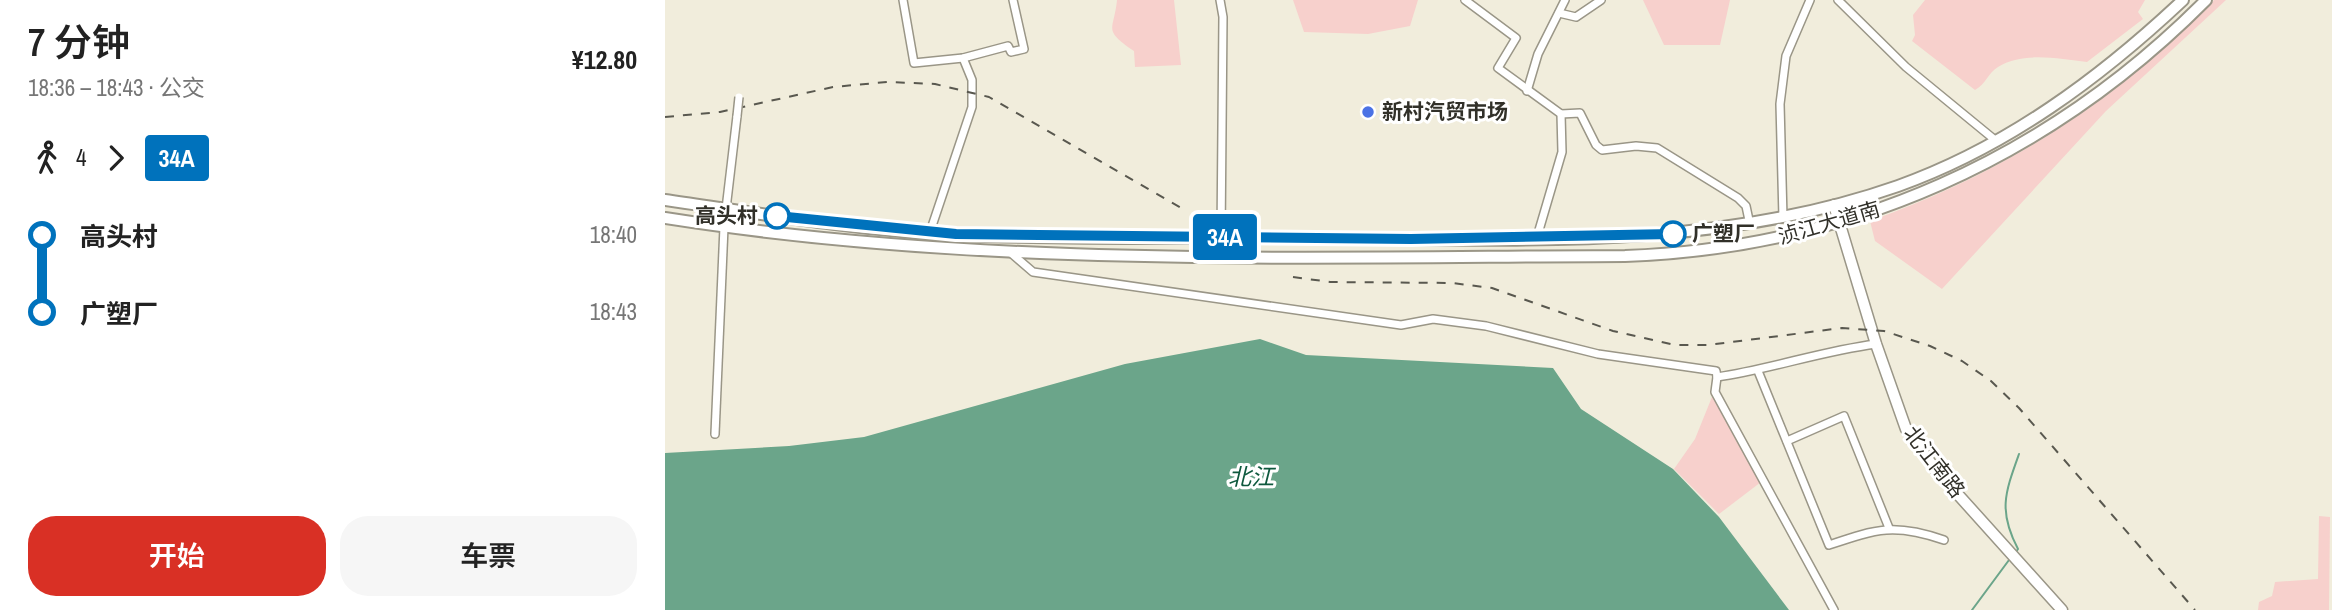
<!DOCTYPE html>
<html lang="zh">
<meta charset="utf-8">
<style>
:root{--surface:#fff;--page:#f6f6f6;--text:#222;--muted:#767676;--accent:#d93025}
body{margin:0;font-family:"Archivo Narrow","Noto Sans SC",sans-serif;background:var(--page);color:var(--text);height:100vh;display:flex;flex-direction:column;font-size:26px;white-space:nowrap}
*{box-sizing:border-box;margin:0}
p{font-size:23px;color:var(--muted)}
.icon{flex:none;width:38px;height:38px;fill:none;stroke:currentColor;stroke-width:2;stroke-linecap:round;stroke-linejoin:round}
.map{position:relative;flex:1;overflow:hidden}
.sheet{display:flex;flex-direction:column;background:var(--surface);width:665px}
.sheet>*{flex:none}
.badge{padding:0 14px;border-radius:5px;font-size:24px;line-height:46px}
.map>.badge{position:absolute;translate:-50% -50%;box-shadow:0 0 0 4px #fff}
.legs{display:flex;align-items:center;gap:10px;height:77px;padding:0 28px;font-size:23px}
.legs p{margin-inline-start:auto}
.headline{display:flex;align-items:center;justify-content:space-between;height:119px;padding:0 28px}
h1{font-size:38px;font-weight:600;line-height:52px}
.cta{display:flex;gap:14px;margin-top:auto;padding:14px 28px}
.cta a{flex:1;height:80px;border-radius:28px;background:var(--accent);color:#fff;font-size:28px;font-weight:600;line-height:80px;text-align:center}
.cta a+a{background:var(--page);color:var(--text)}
ul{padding:0 28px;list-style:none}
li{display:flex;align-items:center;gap:24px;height:77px;font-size:26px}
li i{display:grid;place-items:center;width:10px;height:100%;margin:0 9px;background:currentColor}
li i::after{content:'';width:18px;height:18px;margin:-9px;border:5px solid;border-radius:50%;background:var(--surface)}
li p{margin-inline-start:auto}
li:first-child i{background:linear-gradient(#0000 50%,currentColor 0)}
li:last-child i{background:linear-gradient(currentColor 50%,#0000 0)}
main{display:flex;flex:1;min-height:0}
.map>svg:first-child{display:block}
.green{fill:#f7d0cc}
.water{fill:#6ba58a}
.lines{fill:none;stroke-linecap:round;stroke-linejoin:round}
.stream{stroke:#6ba58a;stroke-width:2}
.street-casing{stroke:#9a9687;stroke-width:10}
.secondary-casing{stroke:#9a9687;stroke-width:13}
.primary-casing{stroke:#9a9687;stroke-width:14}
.street{stroke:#fff;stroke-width:7}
.secondary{stroke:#fff;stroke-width:10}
.primary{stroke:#fff;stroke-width:10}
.rail{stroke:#59584f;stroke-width:2;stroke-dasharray:9 9;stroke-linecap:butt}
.street-bridge-casing{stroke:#9a9687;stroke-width:10;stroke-linecap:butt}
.street-bridge{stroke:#fff;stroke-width:7}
.line-1-casing{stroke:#fff;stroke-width:16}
.line-1{stroke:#0072bc;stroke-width:10}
.poi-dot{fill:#4b72e5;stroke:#fff;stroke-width:2.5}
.stop-1-dot{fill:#fff;stroke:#0072bc;stroke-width:3.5}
.labels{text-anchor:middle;stroke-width:6;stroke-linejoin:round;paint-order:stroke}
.poi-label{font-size:21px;font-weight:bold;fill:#313029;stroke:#fff;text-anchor:start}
.stop-label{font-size:21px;font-weight:bold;fill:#313029;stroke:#fff;text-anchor:end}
.street-label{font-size:21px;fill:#313029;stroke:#fff}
.water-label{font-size:23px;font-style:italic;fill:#0f593e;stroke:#fff}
</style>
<main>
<section class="sheet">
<div class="headline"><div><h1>7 分钟</h1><p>18:36 – 18:43 · 公交</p></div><b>¥12.80</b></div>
<div class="legs"><svg class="icon" aria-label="walk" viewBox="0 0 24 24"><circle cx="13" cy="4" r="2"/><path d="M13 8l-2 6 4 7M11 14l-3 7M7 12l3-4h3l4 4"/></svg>4<svg class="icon" aria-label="forward" viewBox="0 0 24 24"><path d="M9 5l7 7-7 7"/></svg><b class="badge" style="background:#0072bc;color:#fff">34A</b></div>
<ul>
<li><i style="color:#0072bc"></i><b>高头村</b><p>18:40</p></li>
<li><i style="color:#0072bc"></i><b>广塑厂</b><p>18:43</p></li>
</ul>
<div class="cta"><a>开始</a><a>车票</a></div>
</section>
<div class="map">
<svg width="1667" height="610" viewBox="0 0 1667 610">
<rect width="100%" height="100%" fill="#f1eddc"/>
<g class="green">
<path d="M452,0H509L516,65L470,67L469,51C437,29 449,31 452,0Z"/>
<polygon points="628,0 753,0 745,26 703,34 639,32"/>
<polygon points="978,0 1065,0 1055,45 999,45"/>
<path d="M1260,0H1480L1473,12L1478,19L1422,62C1394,59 1358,51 1333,67C1323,73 1321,84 1310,90L1247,41L1250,35L1248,15Z"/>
<path d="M1549,0H1561L1441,111L1277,289L1210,241L1205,221C1337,174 1451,102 1549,0Z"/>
<polygon points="1049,392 1096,482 1054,514 1009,469 1030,439"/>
<polygon points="1654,516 1665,517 1664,610 1593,610 1594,602 1607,596 1610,582 1653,579"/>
</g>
<polygon class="water" points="595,339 641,355 888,368 916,409 1008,469 1054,517 1124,610 0,610 0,453 124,446 199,437 460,364"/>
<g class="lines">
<g class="stream">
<path d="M1351,552L1353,549C1333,511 1340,493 1354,454"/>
<polyline points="1307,610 1344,560"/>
</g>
<g class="street-casing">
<g id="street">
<polyline points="238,0 249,63 298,58 343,46 346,52 359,49 348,0"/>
<polyline points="555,0 558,17 556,237"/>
<polyline points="800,0 851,38 833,68 896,114 897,152 872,237"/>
<polyline points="1173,0 1241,67 1330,140"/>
<polyline points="894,13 911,17 936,0"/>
<polyline points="862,91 873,54 900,0"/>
<polyline points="896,114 915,113 931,145 937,150 971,146 992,148 1073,198 1081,206 1085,225"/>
<polyline points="61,209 72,116"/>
<polyline points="1118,218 1115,104 1121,56 1145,0"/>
<polyline points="265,232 307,107 307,80 298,58"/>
<path d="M346,253L368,272L736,325L768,319L821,326L933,354L1051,371L1052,377C1106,369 1157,351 1211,344"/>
<path d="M1093,371L1164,545C1212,529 1229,523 1279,540"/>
<polyline points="1052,377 1050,392 1169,610"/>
<polyline points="50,434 59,227"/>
<polyline points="1122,441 1179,416 1224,528"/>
</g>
</g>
<g class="secondary-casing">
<polyline id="secondary" points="1169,205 1211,344 1241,429 1270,469 1397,610"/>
</g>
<g class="primary-casing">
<g id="primary">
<path d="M0,200C97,214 194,230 292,235C417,240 542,237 666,238C857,240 1051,250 1233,186C1342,147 1435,78 1518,0"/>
<path d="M0,218C319,268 638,257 960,256C1184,248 1383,159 1541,0"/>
</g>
</g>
<use href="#street" class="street"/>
<use href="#secondary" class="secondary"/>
<use href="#primary" class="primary"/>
<g class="rail">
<polyline points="0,117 55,112 168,87 222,82 270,84 324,97 518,209"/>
<polyline points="628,277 665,282 787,283 827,288 948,331 1010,345 1043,345 1177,328 1219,331 1265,346 1297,361 1326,381 1354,408 1530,610"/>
</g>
<g class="street-bridge-casing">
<polyline id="street-bridge" points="72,116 74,97"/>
</g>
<use href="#street-bridge" class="street-bridge"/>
</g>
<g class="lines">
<g class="line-1-casing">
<polyline id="line-1" points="112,216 291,234 746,239 1008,234"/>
</g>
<use href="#line-1" class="line-1"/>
</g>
<circle class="poi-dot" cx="703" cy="112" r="7"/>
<g class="stop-1-dot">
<circle cx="112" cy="216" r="12"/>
<circle cx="1008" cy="234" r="12"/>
</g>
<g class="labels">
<g class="poi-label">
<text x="717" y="119">新村汽贸市场</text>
</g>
<g class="stop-label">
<text x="93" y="223">高头村</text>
<text x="1027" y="241" text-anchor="start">广塑厂</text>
</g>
<g class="street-label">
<text transform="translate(1164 223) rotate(-16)" y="7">浈江大道南</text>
<text transform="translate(1269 462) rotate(52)" y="7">北江南路</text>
</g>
<g class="water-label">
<text x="586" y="485">北江</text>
</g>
</g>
</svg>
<b class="badge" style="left:560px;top:237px;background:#0072bc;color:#fff">34A</b>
</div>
</main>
